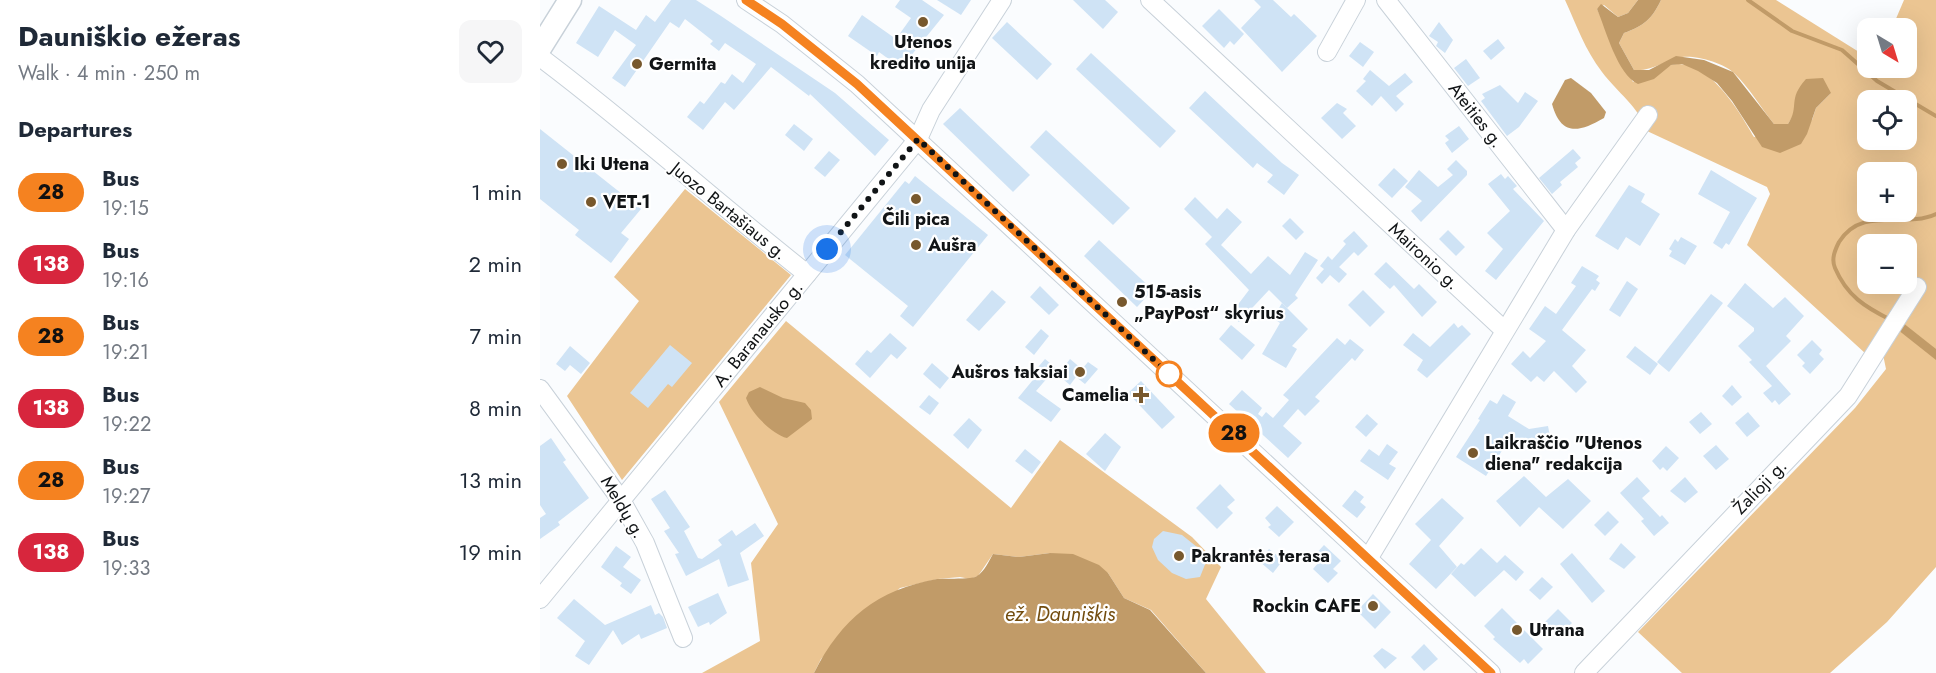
<!DOCTYPE html>
<meta charset="utf-8">
<style>
:root{--surface:#fff;--page:#f6f6f7;--text:#1f2937;--muted:#747a83}
body{margin:0;font-family:Jost,sans-serif;background:var(--page);color:var(--text);height:100vh;display:flex;flex-direction:column;font-size:22px;white-space:nowrap}
*{box-sizing:border-box;margin:0}
p{font-size:20px;color:var(--muted)}
.icon{flex:none;width:33px;height:33px;fill:none;stroke:currentColor;stroke-width:2;stroke-linecap:round;stroke-linejoin:round}
.map{position:relative;flex:1;overflow:hidden}
.sheet{display:flex;flex-direction:column;background:var(--surface);width:540px}
.sheet>*{flex:none}
.badge{padding:0 12px;border-radius:20px;font-size:21px;line-height:39px}
.needle{width:39px;rotate:142deg}
.controls{position:absolute;left:1317px;top:18px;display:grid;gap:12px}
.controls a{display:grid;place-items:center;width:60px;height:60px;border-radius:12px;background:var(--surface);box-shadow:0 6px 24px #0002;font-size:30px}
.you{position:absolute;width:30px;height:30px;margin:-15px;border:4px solid #fff;border-radius:50%;background:#1a73e8;box-shadow:0 0 0 9px #1a73e833}
.map>.badge{position:absolute;translate:-50% -50%;box-shadow:0 0 0 3px #fff}
h2{padding:0 18px;font-size:22px;line-height:54px}
.round{display:grid;place-items:center;flex:none;width:63px;height:63px;border-radius:12px;background:var(--page)}
.headline{display:flex;align-items:center;justify-content:space-between;height:102px;padding:0 18px}
h1{font-size:28px;font-weight:700;line-height:45px}
ul{padding:0;list-style:none}
li{display:flex;align-items:center;gap:18px;height:72px;padding:0 18px}
li div{flex:1}
li b{display:block;font-size:22px}
li em{font-style:normal}
li .badge{min-width:66px;font-weight:700;text-align:center}
main{display:flex;flex:1;min-height:0}
.map>svg:first-child{display:block}
.green{fill:#ebc592;fill-rule:evenodd}
.water{fill:#c19b68}
.lines{fill:none;stroke-linecap:round;stroke-linejoin:round}
.stream{stroke:#c19b68;stroke-width:4}
.building{fill:#cfe3f5}
.minor-casing{stroke:#c8d1d9;stroke-width:20}
.major-casing{stroke:#c8d1d9;stroke-width:25}
.minor{stroke:#fff;stroke-width:18}
.major{stroke:#fff;stroke-width:22}
.line-casing{stroke:#fff;stroke-width:14}
.line{stroke:#f58220;stroke-width:9}
.walk{stroke:#111416;stroke-width:6;stroke-dasharray:0 10.8}
.poi-dot{fill:#77582d;stroke:#fff;stroke-width:2}
.stop-dot{fill:#fff;stroke:#f58220;stroke-width:3}
.labels{text-anchor:middle;stroke-width:4.5;stroke-linejoin:round;paint-order:stroke}
.poi-label{font-size:18px;font-weight:bold;fill:#111416;stroke:#fff;text-anchor:start}
.street-label{font-size:18px;fill:#111416;stroke:#fff}
.water-label{font-size:20px;font-style:italic;fill:#724c0e;stroke:#fff}
</style>
<main>
<section class="sheet">
<div class="headline"><div><h1>Dauniškio ežeras</h1><p>Walk · 4 min · 250 m</p></div><a class="round"><svg class="icon" aria-label="heart" viewBox="0 0 24 24"><path d="M12 20l-8-8c-3-5 5-10 8-4 3-6 11-1 8 4z"/></svg></a></div>
<h2>Departures</h2>
<ul>
<li><span class="badge" style="background:#f58220;color:#111">28</span><div><b>Bus</b><p>19:15</p></div><em>1 min</em></li>
<li><span class="badge" style="background:#d7263d;color:#fff">138</span><div><b>Bus</b><p>19:16</p></div><em>2 min</em></li>
<li><span class="badge" style="background:#f58220;color:#111">28</span><div><b>Bus</b><p>19:21</p></div><em>7 min</em></li>
<li><span class="badge" style="background:#d7263d;color:#fff">138</span><div><b>Bus</b><p>19:22</p></div><em>8 min</em></li>
<li><span class="badge" style="background:#f58220;color:#111">28</span><div><b>Bus</b><p>19:27</p></div><em>13 min</em></li>
<li><span class="badge" style="background:#d7263d;color:#fff">138</span><div><b>Bus</b><p>19:33</p></div><em>19 min</em></li>
</ul>
</section>
<div class="map">
<svg width="1396" height="673" viewBox="0 0 1396 673">
<rect width="100%" height="100%" fill="#fafcfe"/>
<g class="green">
<path d="M1025,0H1098L1088,13L1078,17L1064,5L1057,9L1093,82C1105,76 1118,68 1131,65C1167,56 1200,112 1214,137L1272,120L1276,108L1291,93L1253,116L1248,124H1234C1221,108 1209,87 1194,73C1184,63 1156,55 1142,57C1125,60 1111,72 1094,70L1079,43L1084,33C1104,26 1112,19 1121,0H1236L1327,57L1328,68H1366V28H1352L1364,0H1396V567L1347,622L1290,673H1142L1098,632L1315,408L1346,369L1340,340L1326,354L1207,245L1230,194L1227,187L1107,131C1099,107 1077,92 1062,72C1045,50 1036,24 1025,0ZM1328,100H1366V140H1328ZM1328,172H1366V212H1328ZM1328,244H1366V284H1328Z"/>
<polygon points="145,189 251,275 82,480 27,396 99,301 74,277"/>
<polygon points="246,321 471,508 520,440 652,537 681,567 666,599 726,673 666,673 611,610 584,598 568,573 510,553 479,557 453,554 438,576 430,579 420,577 398,579 360,588 281,659 274,673 162,673 220,641 211,563 238,524 179,402"/>
</g>
<g class="water">
<path d="M1098,0H1121C1112,19 1104,26 1084,33L1079,43L1094,70H1109L1136,56L1164,60L1193,72L1234,124H1248C1260,106 1247,100 1266,79L1283,78L1291,93L1276,108L1267,134L1261,144L1240,153L1222,147L1192,101L1177,83L1158,71L1142,64L1131,65L1114,79L1098,84C1077,74 1066,30 1057,9L1061,4L1078,17L1088,13Z"/>
<path d="M1031,78L1051,93L1066,112L1064,118C1038,133 1021,136 1012,104L1025,80Z"/>
<polygon points="1353,315 1396,349 1396,360 1348,322"/>
<path d="M220,387L243,398L265,403L271,410L272,419L247,438C232,434 211,413 206,398L209,392Z"/>
<path d="M510,553L533,554L559,565L568,573L584,598L610,610L666,673H274C302,618 337,590 397,579C406,578 432,580 437,576C444,572 449,561 453,554L479,557Z"/>
</g>
<g class="lines">
<g class="stream">
<polyline points="1208,0 1252,31 1302,50 1337,81 1396,116"/>
<path d="M1351,320C1325,307 1307,296 1295,268C1291,259 1295,250 1299,242C1322,205 1364,229 1396,214"/>
</g>
</g>
<g class="building">
<polygon points="131,0 156,0 181,16 295,93 349,140 335,156 270,94 269,96 231,67 194,110 185,102 163,130 147,117 160,101 164,104 181,82 185,84 192,74 203,83 216,64 185,43 179,51 170,44 173,41 145,19 139,28 130,22 85,87 72,78 96,45 75,30 58,57 36,43 59,6 96,30 106,15 115,22"/>
<polygon points="360,0 382,0 404,15 361,68 339,52 337,56 308,36 322,15 356,39 371,18 355,7"/>
<polygon points="397,0 431,0 421,15"/>
<polygon points="533,0 565,0 578,12 563,29"/>
<polygon points="714,0 733,0 751,17 754,14 777,36 742,72 701,28 721,7"/>
<polygon points="679,9 704,34 694,45 690,41 684,48 662,26"/>
<polygon points="467,22 512,64 497,80 452,38"/>
<polygon points="899,22 913,40 905,53 896,46 898,42 889,36"/>
<polygon points="958,39 965,48 951,60 943,51"/>
<polygon points="820,42 834,52 823,67 809,56"/>
<polygon points="551,53 636,131 620,148 536,69"/>
<polygon points="926,59 940,78 928,86 914,68"/>
<polygon points="830,70 849,86 865,73 873,82 856,96 864,104 856,112 841,96 832,106 816,91 826,81 823,79"/>
<polygon points="960,85 978,103 985,92 998,101 979,127 967,136 941,101 945,98 942,94"/>
<polygon points="665,91 742,163 759,175 744,195 727,182 733,175 717,163 713,168 649,108"/>
<polygon points="797,103 807,109 803,113 816,126 802,139 781,118"/>
<polygon points="420,108 490,175 473,192 403,124"/>
<polygon points="254,124 273,139 264,151 245,135"/>
<polygon points="919,126 929,139 912,153 905,143 909,140 905,136"/>
<polygon points="0,129 101,209 81,233 89,239 71,263 35,235 39,230 0,199"/>
<polygon points="506,130 590,208 573,225 490,147"/>
<polygon points="1033,149 1041,158 1035,163 1038,167 1020,182 1022,185 1012,194 999,178"/>
<polygon points="289,151 300,160 285,177 274,168"/>
<polygon points="916,160 927,171 927,175 881,222 871,211 882,201 865,187 879,170 898,187 913,175 907,169"/>
<polygon points="854,168 868,181 852,198 838,185"/>
<polygon points="1171,170 1217,198 1189,245 1186,243 1182,249 1173,243 1190,212 1158,194"/>
<polygon points="961,174 965,179 968,176 977,186 973,189 1004,221 956,280 945,271 963,249 947,233 970,211 948,184"/>
<polygon points="375,176 448,235 373,327 360,316 368,306 305,255 365,181 369,184"/>
<polygon points="1089,185 1105,194 1101,202 1120,214 1100,246 1086,237 1078,250 1055,236"/>
<polygon points="655,197 677,219 687,208 702,222 681,245 711,274 728,256 750,275 765,252 778,260 755,295 758,298 747,308 729,290 699,322 690,315 709,290 665,244 672,237 644,209"/>
<polygon points="750,218 764,232 756,240 742,226"/>
<polygon points="908,230 925,247 916,256 899,239"/>
<polygon points="814,231 828,246 818,256 814,252 799,267 807,274 799,283 790,275 782,284 776,278 784,269 780,266 788,256 792,260 806,244 803,241"/>
<polygon points="1141,237 1157,246 1145,265 1129,256 1132,251 1129,249 1135,239 1138,242"/>
<polygon points="559,240 613,290 597,307 544,256"/>
<polygon points="846,262 874,289 879,284 897,302 882,317 854,285 850,289 834,274"/>
<polygon points="1042,266 1059,276 1056,280 1060,283 1055,291 1052,289 1022,330 1046,350 1032,366 1047,382 1036,393 1014,371 1004,382 997,376 991,382 971,364 983,351 990,358 1006,341 989,329 1005,306 1016,314 1036,286 1031,283"/>
<polygon points="1087,281 1098,289 1080,317 1069,310"/>
<polygon points="1205,283 1233,308 1245,297 1264,316 1246,336 1251,341 1226,366 1251,394 1239,405 1235,400 1232,403 1223,393 1232,386 1209,362 1212,360 1198,346 1214,331 1214,328 1187,306"/>
<polygon points="500,286 519,305 509,315 490,297"/>
<polygon points="452,290 466,302 439,331 426,320"/>
<polygon points="823,290 845,312 830,327 808,305"/>
<polygon points="1171,294 1183,303 1129,372 1117,362"/>
<polygon points="742,303 768,329 752,346 757,349 746,368 722,354 740,323 733,318"/>
<polygon points="914,323 918,328 922,325 931,334 887,378 877,370 883,360 863,345 873,333 890,347"/>
<polygon points="691,325 715,345 702,360 679,339"/>
<polygon points="501,329 509,336 494,355 485,347"/>
<polygon points="350,333 367,348 357,359 351,354 330,378 315,364 327,350 331,353"/>
<polygon points="797,338 805,345 810,339 824,350 815,361 812,358 775,397 780,401 765,416 758,409 743,426 762,443 748,458 689,404 702,390 722,408 718,414 722,417 726,412 733,418 749,400 743,395"/>
<polygon points="1272,340 1282,350 1279,354 1284,359 1270,374 1262,366 1265,363 1257,355"/>
<polygon points="130,345 152,363 132,387 128,384 108,408 90,393"/>
<polygon points="30,346 50,363 41,374 30,365 25,371 16,364"/>
<polygon points="1095,346 1118,364 1110,375 1086,357"/>
<polygon points="505,359 516,368 496,391 521,409 511,422 478,398 497,375 494,372"/>
<polygon points="530,359 542,369 548,362 558,369 545,384 536,377 530,385 518,375"/>
<polygon points="392,363 409,378 400,389 383,374"/>
<polygon points="601,381 635,417 622,429 588,393"/>
<polygon points="1192,385 1202,397 1192,406 1182,396"/>
<polygon points="963,394 976,402 968,416 989,429 1008,426 1011,442 984,447 982,450 968,441 946,476 916,457 940,420 938,419 950,400 957,404"/>
<polygon points="389,395 399,403 390,415 379,407"/>
<polygon points="1161,412 1172,424 1160,434 1149,422"/>
<polygon points="1208,412 1220,426 1207,437 1195,423"/>
<polygon points="827,414 838,424 826,437 815,427"/>
<polygon points="429,418 442,430 428,449 413,435"/>
<polygon points="565,433 581,447 565,471 546,454"/>
<polygon points="11,438 26,460 23,462 49,498 18,522 20,525 0,539 0,518 6,514 0,505 0,446"/>
<polygon points="847,444 858,452 849,464 856,468 848,480 820,461 829,449 839,456"/>
<polygon points="1176,445 1189,459 1176,470 1163,456"/>
<polygon points="1126,446 1139,458 1127,471 1123,467 1120,470 1112,461"/>
<polygon points="485,449 501,462 492,474 475,461"/>
<polygon points="984,476 1006,497 1028,479 1051,501 1023,529 999,507 980,527 956,501"/>
<polygon points="1097,477 1110,491 1102,498 1120,517 1122,515 1129,523 1114,536 1101,521 1104,519 1080,493"/>
<polygon points="1145,477 1158,492 1145,503 1130,491"/>
<polygon points="680,484 695,500 687,507 693,513 677,529 656,508"/>
<polygon points="125,490 150,527 144,531 158,558 162,559 182,545 178,540 192,530 196,536 215,523 224,536 200,553 209,580 188,587 179,559 146,576 135,554 139,553 124,531 130,528 111,499"/>
<polygon points="815,490 824,497 820,502 826,507 817,518 802,506"/>
<polygon points="902,498 924,518 899,546 917,567 896,589 869,564 891,540 875,524"/>
<polygon points="737,506 754,522 739,537 728,527 731,525 725,518"/>
<polygon points="1068,511 1079,522 1065,536 1054,525"/>
<polygon points="623,531 642,535 657,547 666,562 660,577 646,579 632,573 618,560 612,547 614,539"/>
<polygon points="1081,543 1096,557 1084,569 1069,559"/>
<polygon points="784,545 801,561 793,569 798,573 788,583 773,569 779,562 774,556"/>
<polygon points="76,546 91,557 83,567 101,580 91,594 80,586 82,583 61,567"/>
<polygon points="941,548 957,563 965,555 984,572 976,581 964,570 935,597 911,574 921,563 924,565"/>
<polygon points="729,549 743,560 733,573 719,561"/>
<polygon points="1032,553 1065,591 1052,603 1020,564"/>
<polygon points="1002,577 1013,587 1000,600 989,590"/>
<polygon points="178,593 187,613 170,625 169,622 158,627 148,607"/>
<polygon points="833,594 851,612 835,629 817,611"/>
<polygon points="34,599 65,625 111,605 115,615 119,613 123,617 127,628 101,639 99,634 82,645 73,630 49,665 35,656 45,641 17,618"/>
<polygon points="962,608 1003,649 988,664 984,659 980,663 953,639 955,637 944,626"/>
<polygon points="1018,609 1032,623 1020,635 1004,623"/>
<polygon points="884,644 898,659 884,671 871,657"/>
<polygon points="842,648 857,658 845,669 833,656"/>
</g>
<g class="lines">
<g class="minor-casing">
<g id="minor">
<polyline points="206,0 242,24 317,84 951,673"/>
<polyline points="610,0 964,330"/>
<polyline points="846,0 1026,230"/>
<polyline points="787,52 816,0"/>
<path d="M0,57C92,126 177,203 267,274"/>
<polyline points="0,389 81,500 105,543 143,638"/>
<polyline points="828,559 1026,230 1108,115"/>
<polyline points="0,599 378,139 391,110 462,0"/>
<polyline points="1044,673 1308,396 1377,287"/>
</g>
</g>
<g class="major-casing">
<polyline id="major" points="0,48 30,0"/>
</g>
<use href="#minor" class="minor"/>
<use href="#major" class="major"/>
</g>
<g class="lines">
<g class="line-casing">
<polyline id="line" points="206,0 242,24 317,84 951,673"/>
</g>
<use href="#line" class="line"/>
<polyline class="walk" points="287,249 378,139 629,374"/>
</g>
<g class="poi-dot">
<circle cx="383" cy="22" r="6"/>
<circle cx="97" cy="64" r="6"/>
<circle cx="22" cy="164" r="6"/>
<circle cx="376" cy="199" r="6"/>
<circle cx="51" cy="202" r="6"/>
<circle cx="376" cy="245" r="6"/>
<circle cx="582" cy="302" r="6"/>
<circle cx="540" cy="372" r="6"/>
<path d="M598 386h6v6h6v6h-6v6h-6v-6h-6v-6h6z"/>
<circle cx="933" cy="453" r="6"/>
<circle cx="639" cy="556" r="6"/>
<circle cx="833" cy="606" r="6"/>
<circle cx="977" cy="630" r="6"/>
</g>
<circle class="stop-dot" cx="629" cy="374" r="12"/>
<g class="labels">
<g class="poi-label">
<text x="383" y="48" text-anchor="middle">Utenos<tspan x="383" dy="21">kredito unija</tspan></text>
<text x="109" y="70">Germita</text>
<text x="34" y="170">Iki Utena</text>
<text x="63" y="208">VET-1</text>
<text x="376" y="225" text-anchor="middle">Čili pica</text>
<text x="388" y="251">Aušra</text>
<text x="594" y="298">515-asis<tspan x="594" dy="21">„PayPost“ skyrius</tspan></text>
<text x="528" y="378" text-anchor="end">Aušros taksiai</text>
<text x="589" y="401" text-anchor="end">Camelia</text>
<text x="945" y="449">Laikraščio "Utenos<tspan x="945" dy="21">diena" redakcija</tspan></text>
<text x="651" y="562">Pakrantės terasa</text>
<text x="821" y="612" text-anchor="end">Rockin CAFE</text>
<text x="989" y="636">Utrana</text>
</g>
<g class="street-label">
<text transform="translate(936 115) rotate(52)" y="6">Ateities g.</text>
<text transform="translate(189 211) rotate(39)" y="6">Juozo Bartašiaus g.</text>
<text transform="translate(884 256) rotate(43)" y="6">Maironio g.</text>
<text transform="translate(218 334) rotate(-51)" y="6">A. Baranausko g.</text>
<text transform="translate(1220 487) rotate(-46)" y="6">Žalioji g.</text>
<text transform="translate(83 507) rotate(59)" y="6">Meldų g.</text>
</g>
<g class="water-label">
<text x="520" y="621">ež. Dauniškis</text>
</g>
</g>
</svg>
<div class="controls">
<a><svg class="needle" viewBox="-14 -14 28 28"><path d="M0-13l5 13h-10z" fill="#e53935"/><path d="M0 13l5-13h-10z" fill="#747a83"/></svg></a>
<a><svg class="icon" aria-label="locate" viewBox="0 0 24 24"><circle cx="12" cy="12" r="6"/><path d="M12 2v4M12 18v4M2 12h4M18 12h4"/></svg></a>
<a>+</a>
<a>−</a>
</div>
<div class="you" style="left:287px;top:249px"></div>
<b class="badge" style="left:694px;top:433px;background:#f58220;color:#111">28</b>
</div>
</main>
